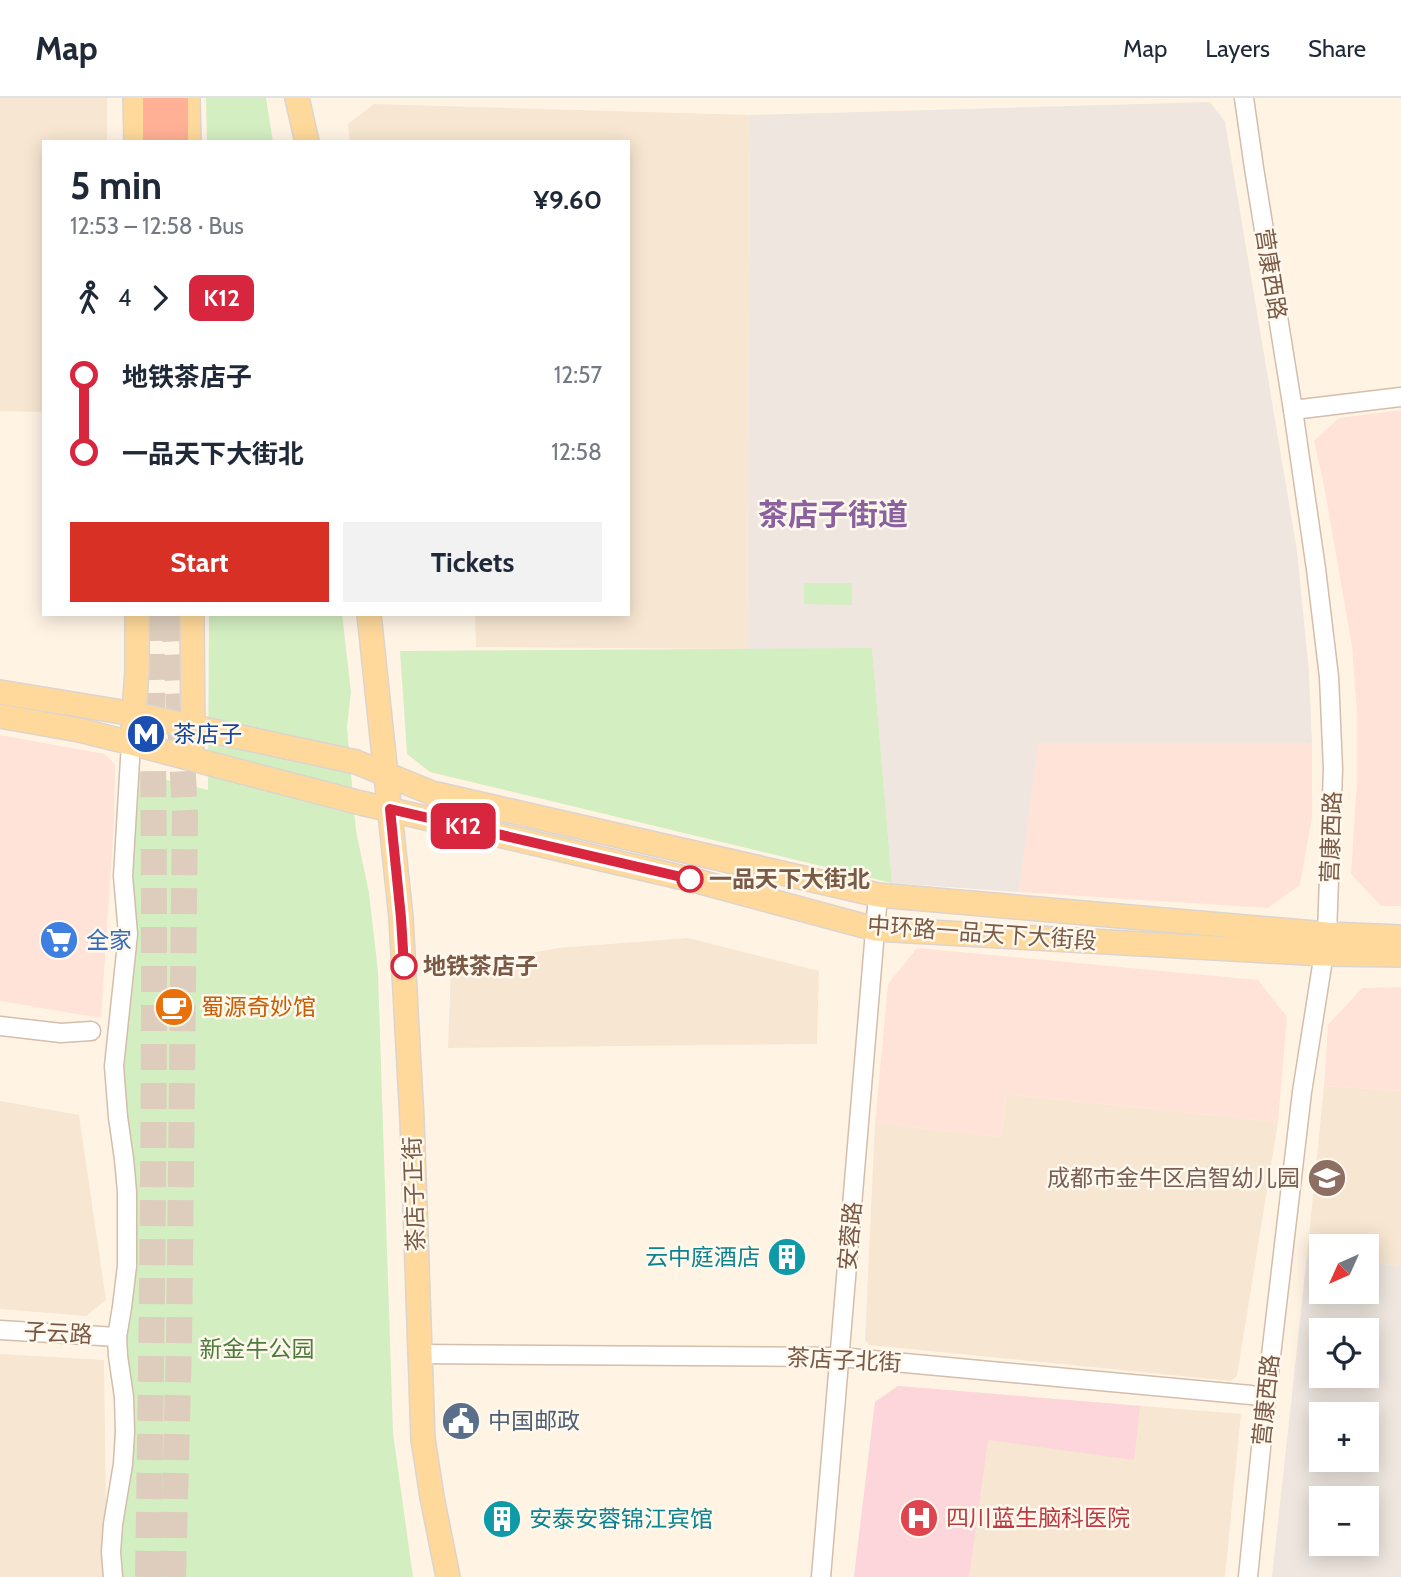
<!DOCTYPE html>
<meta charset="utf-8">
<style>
:root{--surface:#fff;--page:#f2f2f3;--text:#1f2937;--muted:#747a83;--line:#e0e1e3;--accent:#d93025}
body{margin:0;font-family:Cabin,"Noto Sans SC",sans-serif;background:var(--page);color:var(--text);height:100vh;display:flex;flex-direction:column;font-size:26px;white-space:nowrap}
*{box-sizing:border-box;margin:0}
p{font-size:23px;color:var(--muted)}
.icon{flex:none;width:38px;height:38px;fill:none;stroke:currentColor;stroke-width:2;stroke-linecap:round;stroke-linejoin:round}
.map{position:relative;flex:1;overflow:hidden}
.details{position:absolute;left:42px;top:42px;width:588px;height:476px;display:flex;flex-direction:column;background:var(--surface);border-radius:0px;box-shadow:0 4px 18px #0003}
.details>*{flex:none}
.badge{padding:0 14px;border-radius:10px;font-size:24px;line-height:46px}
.needle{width:46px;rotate:225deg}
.fabs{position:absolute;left:1309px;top:1136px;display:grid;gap:14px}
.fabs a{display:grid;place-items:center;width:70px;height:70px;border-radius:0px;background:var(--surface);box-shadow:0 4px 18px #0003;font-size:35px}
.map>.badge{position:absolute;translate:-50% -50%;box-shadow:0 0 0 4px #fff}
.legs{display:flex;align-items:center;gap:10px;height:77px;padding:0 28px;font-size:23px}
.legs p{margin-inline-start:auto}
.head{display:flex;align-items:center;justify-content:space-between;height:119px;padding:0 28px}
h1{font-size:38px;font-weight:800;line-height:52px}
.button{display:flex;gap:14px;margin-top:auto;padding:14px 28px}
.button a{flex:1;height:80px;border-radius:0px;background:var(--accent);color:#fff;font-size:28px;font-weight:800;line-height:80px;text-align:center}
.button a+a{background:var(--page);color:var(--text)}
ul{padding:0 28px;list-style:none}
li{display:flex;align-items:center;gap:24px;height:77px;font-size:26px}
li i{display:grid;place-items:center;width:10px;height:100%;margin:0 9px;background:currentColor}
li i::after{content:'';width:18px;height:18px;margin:-9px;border:5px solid;border-radius:50%;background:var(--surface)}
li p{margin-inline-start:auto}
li:first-child i{background:linear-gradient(#0000 50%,currentColor 0)}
li:last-child i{background:linear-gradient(currentColor 50%,#0000 0)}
header{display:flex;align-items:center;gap:42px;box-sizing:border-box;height:98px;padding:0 35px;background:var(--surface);border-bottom:2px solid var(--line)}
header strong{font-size:33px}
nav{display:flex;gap:38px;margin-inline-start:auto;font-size:24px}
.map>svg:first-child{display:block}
.residential{fill:#f7e6d1}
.commercial{fill:#ffe3d8}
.industrial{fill:#eee6df;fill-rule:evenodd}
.medical{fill:#fdd6db}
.green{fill:#d3eec1}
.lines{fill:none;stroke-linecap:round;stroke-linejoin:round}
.highway-tunnel{stroke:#decdbc;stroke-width:26;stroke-dasharray:26 13;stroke-linecap:butt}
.minor-casing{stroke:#d4bdab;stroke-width:21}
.major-casing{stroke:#dcd4cf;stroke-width:26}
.highway-casing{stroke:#dcd4cf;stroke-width:30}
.minor{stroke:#fff;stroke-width:18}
.major{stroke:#ffd99b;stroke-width:23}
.highway{stroke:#ffb095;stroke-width:26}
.line-1-casing{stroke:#fff;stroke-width:16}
.line-1{stroke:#d7263d;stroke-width:10}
.stop-1-dot{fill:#fff;stroke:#d7263d;stroke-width:3.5}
.labels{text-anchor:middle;stroke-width:5;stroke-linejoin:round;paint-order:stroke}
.street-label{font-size:23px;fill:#7a5946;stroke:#fff8ed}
.transit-label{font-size:23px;fill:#164399;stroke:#fff8ed;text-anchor:start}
.stop-label{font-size:23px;font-weight:bold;fill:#7a5946;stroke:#fff8ed;text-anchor:start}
.shop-label{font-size:23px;fill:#366cbe;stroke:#fff8ed;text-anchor:start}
.food-label{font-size:23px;fill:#c56008;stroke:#fff8ed;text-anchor:start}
.education-label{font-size:23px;fill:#785e54;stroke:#fff8ed;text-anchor:end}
.culture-label{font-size:23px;fill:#0d838f;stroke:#fff8ed;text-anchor:end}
.park-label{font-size:23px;fill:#4d7b3b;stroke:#fff8ed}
.service-label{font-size:23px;fill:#4e5e75;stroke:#fff8ed;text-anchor:start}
.health-label{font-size:23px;fill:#be3a42;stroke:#fff8ed;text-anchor:start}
.district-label{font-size:30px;font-weight:bold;fill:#8a619e;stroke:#fff8ed}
</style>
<header>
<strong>Map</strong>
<nav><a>Map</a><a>Layers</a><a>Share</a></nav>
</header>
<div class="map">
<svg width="1401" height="1479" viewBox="0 0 1401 1479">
<rect width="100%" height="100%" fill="#fff4e4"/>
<g class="residential">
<polygon points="0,0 107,0 107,44 44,44 44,314 0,313"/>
<polygon points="374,6 750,17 747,551 476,549 475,516 628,516 628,44 350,44 348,26"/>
<polygon points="688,840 819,873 817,946 448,950 451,870 558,850"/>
<polygon points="1324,988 1401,993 1401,1168 1367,1164 1367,1148 1321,1148 1321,1159 1307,1158"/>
<polygon points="1006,996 1278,1024 1237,1278 1231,1283 869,1247 865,1242 875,1025 1001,1039"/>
<polygon points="0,1003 79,1017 106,1202 86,1218 0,1211"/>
<polygon points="0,1256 104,1262 107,1479 0,1479"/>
<polygon points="898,1288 1241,1316 1225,1479 854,1479 875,1304"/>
</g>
<g class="commercial">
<polygon points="1401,312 1401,808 1381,808 1351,776 1357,683 1357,613 1352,548 1324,388 1314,343 1339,320"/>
<polygon points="0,637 105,656 115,666 114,724 101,920 0,903"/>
<polygon points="1037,645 1312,645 1312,719 1300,787 1268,810 1019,794"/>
<polygon points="917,850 1258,882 1287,919 1278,1024 1006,996 1001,1039 875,1025 888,886"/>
<polygon points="1401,889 1401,993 1324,988 1328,927 1362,890"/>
</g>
<g class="industrial">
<polygon points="1210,4 1225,24 1297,453 1309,575 1312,645 1038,645 1019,794 892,785 872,551 747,551 750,17"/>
<path d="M1307,1158L1321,1159V1194H1367V1164L1401,1168V1479H1272ZM1321,1232H1367V1278H1321ZM1321,1316H1367V1362H1321ZM1321,1400H1367V1446H1321Z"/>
</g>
<polygon class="medical" points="898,1288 1140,1308 1134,1362 988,1342 969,1479 854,1479 875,1304"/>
<g class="green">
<polygon points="206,0 266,0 273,44 207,44"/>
<polygon points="804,485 852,485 852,507 804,506"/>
<polygon points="209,516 342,516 351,594 347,629 356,733 369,795 378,874 393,1335 413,1479 122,1479 120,1447 124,1236 135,1176 136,1127 131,1050 124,1020 121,973 130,749 138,675 208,692"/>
<polygon points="872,550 892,785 430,674 407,656 400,553"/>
</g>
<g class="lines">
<g class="highway-tunnel">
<path d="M148,1479C153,1158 157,837 151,516"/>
<polyline points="173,1479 179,1245 185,714 174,516"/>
</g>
<g class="minor-casing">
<g id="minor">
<polyline points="1244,0 1254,70 1293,312 1316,471 1329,579 1333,671 1327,836 1302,994 1266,1300 1248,1479"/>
<polyline points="1293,312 1401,299"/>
<polyline points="0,928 61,935 91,933"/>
<polyline points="0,1232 117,1239"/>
<polyline points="420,1256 840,1259 1251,1297 1266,1300"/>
<polyline points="113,1479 111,1454 113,1426 123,1366 125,1334 124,1299 118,1258 117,1239 122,1209 127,1168 127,1094 124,1061 118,1019 114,968 128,836 123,778 131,645"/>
<polyline points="821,1479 878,797"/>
</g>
</g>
<g class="major-casing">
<g id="major">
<polyline points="135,0 136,44"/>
<polyline points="297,0 307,44"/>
<polyline points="188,1 189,44"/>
<polyline points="192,516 193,644"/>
<polyline points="369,516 401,820 412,1022 423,1341 432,1399 448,1479"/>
<polyline points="0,594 134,616 356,664 432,695 878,797 1327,836 1401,839"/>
<polyline points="0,618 79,632 131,645 361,705 697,783 875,831 1323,856 1401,857"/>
<polyline points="133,628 137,573 137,516"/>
</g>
</g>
<g class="highway-casing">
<g id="highway">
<polyline points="156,0 156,44"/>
<polyline points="175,0 175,44"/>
</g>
</g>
<use href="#minor" class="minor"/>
<use href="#major" class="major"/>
<use href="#highway" class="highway"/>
</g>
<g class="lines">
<g class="line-1-casing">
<polyline id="line-1" points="404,868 401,820 390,711 690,781"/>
</g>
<use href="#line-1" class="line-1"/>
</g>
<defs>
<g id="metro-disc" transform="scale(2.0125)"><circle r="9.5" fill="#1a4fb4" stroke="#fff8ed"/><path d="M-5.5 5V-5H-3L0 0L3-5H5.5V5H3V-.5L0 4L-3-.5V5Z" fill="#fff"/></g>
<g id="supermarket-disc" transform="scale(2.0125)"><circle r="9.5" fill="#3f7fe0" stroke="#fff8ed"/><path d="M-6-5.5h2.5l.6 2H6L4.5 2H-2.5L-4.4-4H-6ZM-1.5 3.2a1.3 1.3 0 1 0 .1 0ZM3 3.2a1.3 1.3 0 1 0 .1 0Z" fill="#fff"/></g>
<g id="cafe-disc" transform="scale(2.0125)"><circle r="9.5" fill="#e8710a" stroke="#fff8ed"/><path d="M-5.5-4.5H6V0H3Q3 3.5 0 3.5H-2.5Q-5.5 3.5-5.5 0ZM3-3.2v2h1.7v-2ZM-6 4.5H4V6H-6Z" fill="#fff"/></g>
<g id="school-disc" transform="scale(2.0125)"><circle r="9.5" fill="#8d6e63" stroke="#fff8ed"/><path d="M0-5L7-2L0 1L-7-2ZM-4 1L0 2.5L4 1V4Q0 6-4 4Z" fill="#fff"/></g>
<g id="building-disc" transform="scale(2.0125)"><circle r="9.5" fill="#0f9aa8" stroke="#fff8ed"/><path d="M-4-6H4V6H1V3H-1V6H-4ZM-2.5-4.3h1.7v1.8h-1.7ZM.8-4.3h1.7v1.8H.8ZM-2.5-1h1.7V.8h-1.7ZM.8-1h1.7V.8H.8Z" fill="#fff"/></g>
<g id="civic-disc" transform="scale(2.0125)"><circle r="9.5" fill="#5c6f8a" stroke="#fff8ed"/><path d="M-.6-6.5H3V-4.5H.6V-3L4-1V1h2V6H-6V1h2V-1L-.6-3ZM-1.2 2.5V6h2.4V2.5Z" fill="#fff"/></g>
<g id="hospital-disc" transform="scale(2.0125)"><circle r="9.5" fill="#e0444e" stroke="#fff8ed"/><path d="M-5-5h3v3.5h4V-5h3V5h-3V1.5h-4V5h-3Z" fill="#fff"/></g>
</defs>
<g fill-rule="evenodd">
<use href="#metro-disc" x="146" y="636"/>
<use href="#supermarket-disc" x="59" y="842"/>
<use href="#cafe-disc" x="174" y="909"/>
<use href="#school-disc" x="1327" y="1080"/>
<use href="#building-disc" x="787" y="1159"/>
<use href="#civic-disc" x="461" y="1323"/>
<use href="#hospital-disc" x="919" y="1420"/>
<use href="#building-disc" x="502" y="1421"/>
</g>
<g class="stop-1-dot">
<circle cx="690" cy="781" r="12"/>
<circle cx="404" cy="868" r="12"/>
</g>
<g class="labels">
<g class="street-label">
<text transform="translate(1271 176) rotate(81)" y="8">营康西路</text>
<text transform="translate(1331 739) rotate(-88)" y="8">营康西路</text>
<text transform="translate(982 835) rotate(4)" y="8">中环路一品天下大街段</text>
<text transform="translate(414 1096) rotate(-92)" y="8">茶店子正街</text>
<text transform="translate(850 1138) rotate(-85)" y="8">安蓉路</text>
<text transform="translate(58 1235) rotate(3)" y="8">子云路</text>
<text transform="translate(844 1262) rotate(3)" y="8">茶店子北街</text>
<text transform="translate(1266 1302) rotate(-84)" y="8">营康西路</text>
</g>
<g class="transit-label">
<text x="173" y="644">茶店子</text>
</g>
<g class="stop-label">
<text x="709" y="789">一品天下大街北</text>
<text x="423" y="876">地铁茶店子</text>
</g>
<g class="shop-label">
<text x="86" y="850">全家</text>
</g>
<g class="food-label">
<text x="201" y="917">蜀源奇妙馆</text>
</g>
<g class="education-label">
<text x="1300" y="1088">成都市金牛区启智幼儿园</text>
</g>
<g class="culture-label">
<text x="760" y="1167">云中庭酒店</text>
<text x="529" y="1429" text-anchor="start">安泰安蓉锦江宾馆</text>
</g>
<g class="park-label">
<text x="257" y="1259">新金牛公园</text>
</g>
<g class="service-label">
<text x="488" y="1331">中国邮政</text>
</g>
<g class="health-label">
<text x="946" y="1428">四川蓝生脑科医院</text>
</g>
<g class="district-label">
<text x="833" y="427">茶店子街道</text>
</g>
</g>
</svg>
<div class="fabs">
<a><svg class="needle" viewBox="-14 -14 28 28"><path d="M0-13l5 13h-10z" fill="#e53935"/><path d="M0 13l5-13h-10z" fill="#747a83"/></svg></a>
<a><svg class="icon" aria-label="locate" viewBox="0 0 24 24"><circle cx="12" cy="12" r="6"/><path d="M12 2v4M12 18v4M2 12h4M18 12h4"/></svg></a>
<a>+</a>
<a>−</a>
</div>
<b class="badge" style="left:463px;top:728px;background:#d7263d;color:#fff">K12</b>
<section class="details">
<div class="head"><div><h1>5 min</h1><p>12:53 – 12:58 · Bus</p></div><b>¥9.60</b></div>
<div class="legs"><svg class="icon" aria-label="walk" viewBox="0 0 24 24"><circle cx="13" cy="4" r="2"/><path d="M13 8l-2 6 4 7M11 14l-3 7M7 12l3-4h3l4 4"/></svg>4<svg class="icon" aria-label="forward" viewBox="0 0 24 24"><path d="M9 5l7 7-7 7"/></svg><b class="badge" style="background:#d7263d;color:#fff">K12</b></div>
<ul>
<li><i style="color:#d7263d"></i><b>地铁茶店子</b><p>12:57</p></li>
<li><i style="color:#d7263d"></i><b>一品天下大街北</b><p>12:58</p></li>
</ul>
<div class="button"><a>Start</a><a>Tickets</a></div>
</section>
</div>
